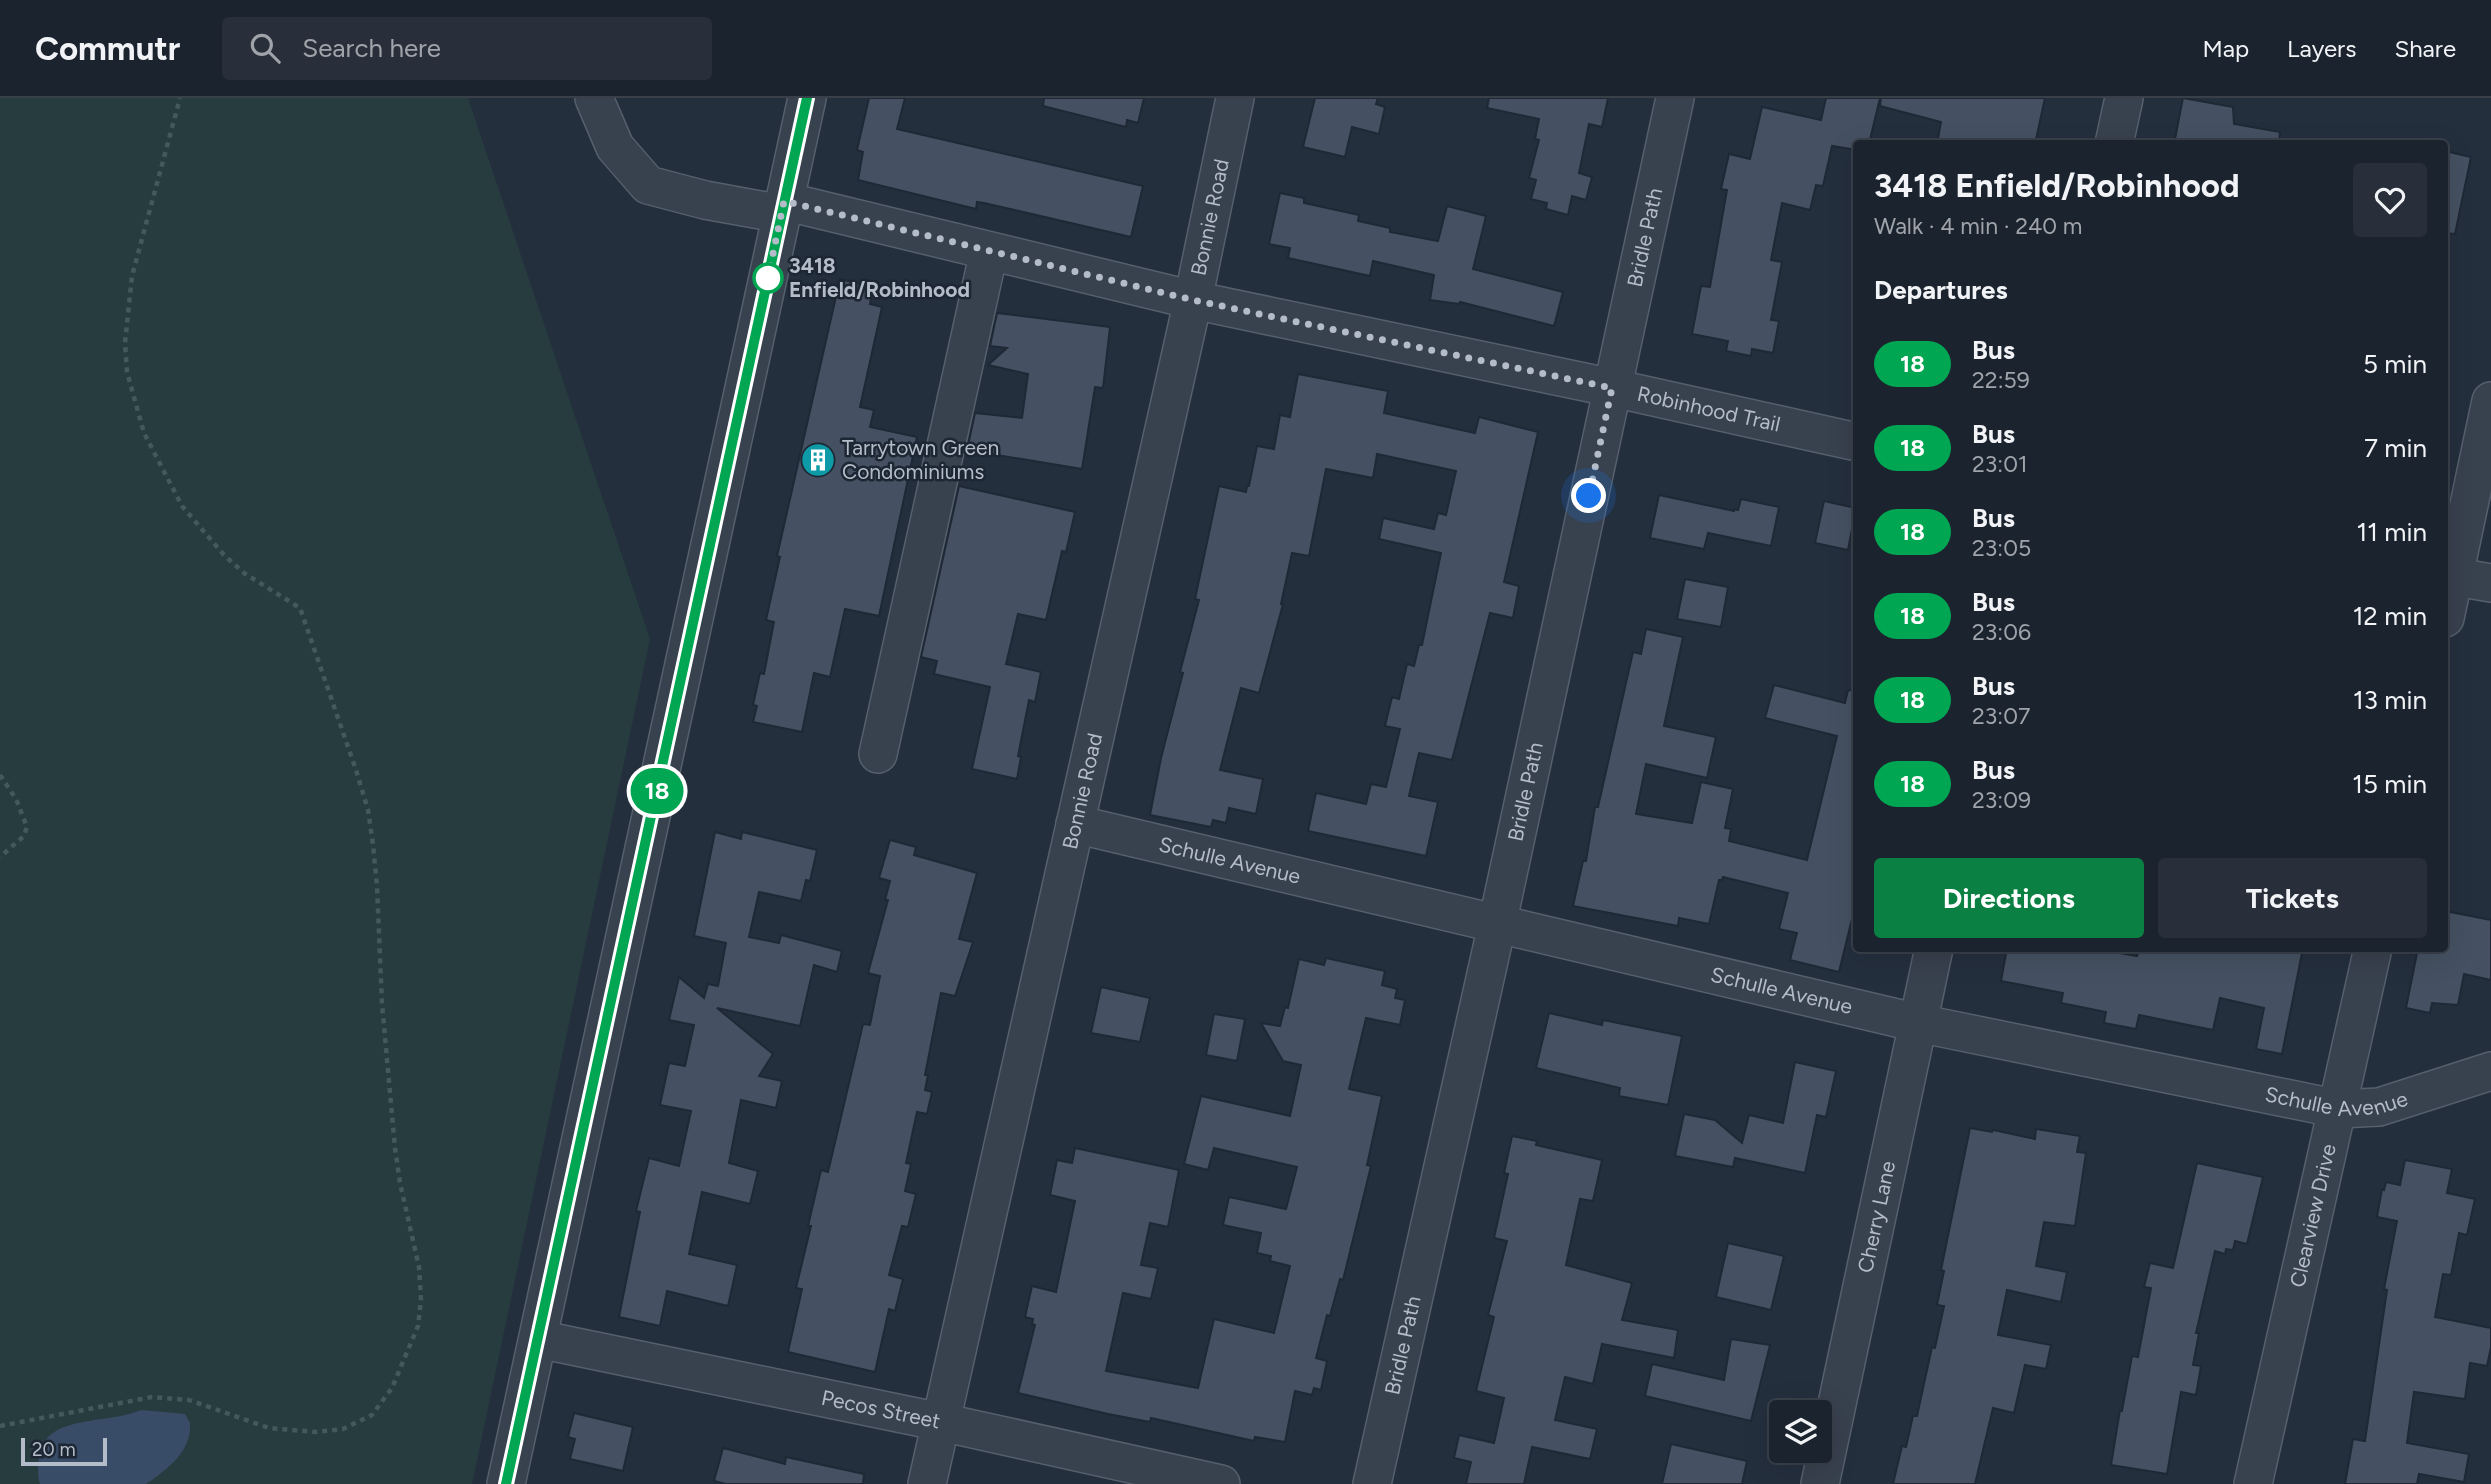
<!DOCTYPE html>
<meta charset="utf-8">
<style>
:root{--surface:#1b232e;--page:#282f3a;--text:#f1f3f6;--muted:#a0a4aa;--line:#39404a;--accent:#0b8043}
body{margin:0;font-family:Figtree,sans-serif;background:var(--page);color:var(--text);height:100vh;display:flex;flex-direction:column;font-size:26px;white-space:nowrap}
*{box-sizing:border-box;margin:0}
p{font-size:23px;color:var(--muted)}
.icon{flex:none;width:38px;height:38px;fill:none;stroke:currentColor;stroke-width:2;stroke-linecap:round;stroke-linejoin:round}
.map{position:relative;flex:1;overflow:hidden}
.side{position:absolute;left:1853px;top:42px;width:595px;height:812px;display:flex;flex-direction:column;background:var(--surface);border-radius:7px;box-shadow:0 7px 28px #0002,0 0 0 2px var(--line)}
.side>*{flex:none}
.badge{padding:0 14px;border-radius:23px;font-size:24px;line-height:46px}
.buttons{position:absolute;left:1769px;top:1302px;display:grid;gap:14px}
.buttons a{display:grid;place-items:center;width:63px;height:63px;border-radius:7px;background:var(--surface);box-shadow:0 7px 28px #0002,0 0 0 2px var(--line);font-size:35px}
.scale{position:absolute;left:21px;bottom:18px;width:86px;box-sizing:border-box;padding-left:7px;border:4px solid #b4bcc9;border-top:0;font-size:19px;line-height:24px;white-space:nowrap;color:#b4bcc9;-webkit-text-stroke:5px #1d2633;paint-order:stroke}
.you{position:absolute;width:35px;height:35px;margin:-18px;border:5px solid #fff;border-radius:50%;background:#1a73e8;box-shadow:0 0 0 10px #1a73e833}
.map>.badge{position:absolute;translate:-50% -50%;box-shadow:0 0 0 4px #fff}
h2{padding:0 21px;font-size:26px;line-height:63px}
.round{display:grid;place-items:center;flex:none;width:74px;height:74px;border-radius:7px;background:var(--page)}
.headline{display:flex;align-items:center;justify-content:space-between;height:119px;padding:0 21px}
h1{font-size:33px;font-weight:700;line-height:52px}
.action{display:flex;gap:14px;margin-top:auto;padding:14px 21px}
.action a{flex:1;height:80px;border-radius:7px;background:var(--accent);color:#fff;font-size:28px;font-weight:700;line-height:80px;text-align:center}
.action a+a{background:var(--page);color:var(--text)}
ul{padding:0;list-style:none}
li{display:flex;align-items:center;gap:21px;height:84px;padding:0 21px}
li div{flex:1}
li b{display:block;font-size:26px}
li em{font-style:normal}
li .badge{min-width:77px;font-weight:700;text-align:center}
header{display:flex;align-items:center;gap:42px;box-sizing:border-box;height:98px;padding:0 35px;background:var(--surface);border-bottom:2px solid var(--line)}
header strong{font-size:33px}
nav{display:flex;gap:38px;margin-inline-start:auto;font-size:24px}
.search{width:490px;height:63px;background:var(--page);display:flex;align-items:center;gap:18px;box-sizing:border-box;padding:0 24px;border-radius:7px;color:var(--muted);font-size:26px}
.map>svg:first-child{display:block}
.green{fill:#263c3f}
.water{fill:#394c67}
.building{fill:#455162;stroke:#1f2835;stroke-width:2}
.lines{fill:none;stroke-linecap:round;stroke-linejoin:round}
.minor-casing{stroke:#565f6c;stroke-width:40}
.path{stroke:#44595c;stroke-width:4.5;stroke-dasharray:5 5;stroke-linecap:butt}
.minor{stroke:#38414e;stroke-width:37}
.line-casing{stroke:#fff;stroke-width:16}
.line{stroke:#00a651;stroke-width:10}
.walk{stroke:#b4bcc9;stroke-width:7;stroke-dasharray:0 12.6}
.stop-dot{fill:#fff;stroke:#00a651;stroke-width:3.5}
.labels{text-anchor:middle;stroke-width:5;stroke-linejoin:round;paint-order:stroke}
.street-label{font-size:21px;fill:#b4bcc9;stroke:#1d2633}
.stop-label{font-size:21px;font-weight:bold;fill:#b4bcc9;stroke:#1d2633;text-anchor:start}
.poi-label{font-size:21px;fill:#b4bcc9;stroke:#1d2633;text-anchor:start}
</style>
<header>
<strong>Commutr</strong>
<div class="search"><svg class="icon" aria-label="search" viewBox="0 0 24 24"><circle cx="10" cy="10" r="6"/><path d="M15 15l6 6"/></svg>Search here</div>
<nav><a>Map</a><a>Layers</a><a>Share</a></nav>
</header>
<div class="map">
<svg width="2491" height="1386" viewBox="0 0 2491 1386">
<rect width="100%" height="100%" fill="#242f3e"/>
<polygon class="green" points="0,0 468,0 650,541 472,1386 0,1386"/>
<path class="water" d="M141,1312L185,1316L190,1325C192,1353 168,1371 146,1386H40C37,1376 38,1369 39,1359C45,1315 108,1327 141,1312Z"/>
<g class="building">
<polygon points="869,0 905,0 897,31 1143,88 1131,139 984,105 977,104 976,111 858,82 863,54 857,52"/>
<polygon points="1044,0 1144,0 1138,25 1127,22 1126,29 1043,8"/>
<polygon points="1315,0 1378,0 1376,6 1385,9 1379,36 1352,29 1345,59 1303,49"/>
<polygon points="1489,0 1608,0 1602,29 1589,26 1579,75 1592,79 1586,102 1572,98 1568,117 1546,111 1547,105 1531,101 1536,82 1529,80 1539,42 1535,41 1539,21 1487,10"/>
<polygon points="1826,0 1880,0 1869,46 1857,46 1857,52 1832,48 1823,88 1816,87 1810,112 1782,105 1771,162 1782,164 1771,222 1779,223 1773,255 1752,251 1751,258 1726,253 1728,243 1692,236 1701,188 1710,189 1727,92 1721,91 1729,56 1750,61 1762,9 1821,22"/>
<polygon points="1881,0 2045,0 2035,46 1937,46 1941,24 1880,8"/>
<polygon points="2183,0 2233,9 2234,26 2280,34 2279,46 2174,46"/>
<polygon points="2445,53 2471,59 2455,136 2445,135"/>
<polygon points="1280,95 1304,100 1304,105 1359,117 1358,123 1390,130 1390,134 1438,143 1447,108 1486,118 1473,171 1563,194 1554,228 1460,204 1459,206 1430,202 1434,177 1373,163 1370,178 1288,160 1290,150 1269,146"/>
<polygon points="840,181 873,189 870,206 882,209 860,309 874,312 870,329 917,339 879,518 845,511 830,579 814,575 802,634 753,624 757,608 753,607 760,575 764,576 774,524 766,522 780,459 777,458"/>
<polygon points="997,215 1110,229 1103,290 1095,289 1082,371 967,352 975,315 1022,320 1028,276 988,267 1007,250 990,248"/>
<polygon points="1298,276 1388,293 1384,315 1475,335 1479,319 1538,334 1504,484 1519,488 1513,520 1490,515 1452,662 1419,655 1409,698 1438,704 1426,758 1308,733 1316,695 1366,706 1371,686 1386,689 1400,631 1385,628 1392,599 1399,601 1407,566 1414,568 1419,547 1422,547 1441,455 1379,441 1383,420 1434,431 1438,415 1446,417 1456,373 1377,356 1373,380 1326,371 1309,458 1292,455 1281,506 1283,506 1259,595 1241,590 1220,672 1263,681 1256,716 1229,710 1226,725 1213,722 1211,729 1150,717 1161,660 1183,575 1180,574 1199,502 1195,501 1219,388 1246,394 1247,388 1249,388 1257,348 1274,351 1280,317 1290,319"/>
<polygon points="959,388 1075,414 1066,454 1062,453 1046,522 1018,516 1006,566 1041,574 1035,604 1029,602 1018,658 1021,659 1017,681 972,671 990,589 934,576 937,563 921,559"/>
<polygon points="1659,397 1734,413 1734,411 1738,412 1741,401 1779,409 1771,448 1708,435 1704,451 1650,440"/>
<polygon points="1824,403 1856,410 1848,452 1815,445"/>
<polygon points="1685,481 1728,489 1721,529 1677,521"/>
<polygon points="1646,531 1683,539 1664,628 1716,639 1707,680 1646,666 1636,716 1692,725 1701,684 1733,691 1725,730 1731,731 1729,743 1807,762 1837,638 1765,620 1774,587 1845,605 1848,592 1857,593 1857,822 1852,821 1839,874 1790,862 1797,835 1779,831 1788,795 1723,779 1722,782 1719,782 1709,826 1679,820 1678,828 1573,808 1583,763 1586,763 1595,709 1598,709 1633,554 1641,556"/>
<polygon points="715,734 741,741 742,734 817,752 810,783 806,782 801,803 759,794 749,839 779,845 781,837 842,853 837,874 814,867 800,928 717,910 773,956 759,978 782,983 776,1010 741,1002 729,1065 758,1073 750,1106 702,1094 689,1156 737,1167 728,1208 667,1193 660,1228 619,1219 640,1114 636,1113 649,1060 679,1068 691,1013 660,1007 669,965 685,968 694,927 669,922 679,879 704,900 708,886 718,888 726,845 694,838"/>
<polygon points="890,742 916,749 914,757 977,775 959,841 973,844 955,898 941,895 925,977 928,977 925,992 932,994 927,1016 917,1014 906,1065 911,1066 905,1093 916,1096 908,1129 902,1128 889,1177 903,1181 895,1213 889,1211 875,1274 788,1254 802,1191 796,1190 811,1128 808,1128 821,1072 828,1074 863,926 870,927 880,878 868,875 888,802 885,802 890,783 879,780"/>
<polygon points="2445,813 2491,822 2491,882 2464,876 2458,907 2432,905 2430,915 2406,910 2418,850 2445,850"/>
<polygon points="2007,850 2092,850 2137,858 2140,850 2303,850 2282,956 2256,951 2264,910 2220,900 2213,932 2139,917 2136,931 2104,925 2106,914 2061,905 2063,895 2001,883"/>
<polygon points="1326,860 1385,873 1382,887 1397,891 1395,900 1405,902 1400,927 1366,920 1349,991 1382,998 1367,1067 1371,1068 1343,1182 1340,1181 1330,1218 1327,1217 1316,1260 1327,1263 1321,1292 1314,1290 1312,1297 1295,1293 1285,1344 1255,1339 1254,1343 1151,1320 1150,1324 1108,1316 1018,1295 1035,1227 1032,1226 1033,1221 1025,1219 1032,1188 1056,1194 1075,1103 1050,1097 1057,1062 1072,1065 1075,1050 1179,1072 1168,1129 1150,1125 1141,1167 1158,1170 1151,1201 1123,1195 1106,1273 1198,1290 1214,1221 1274,1235 1290,1168 1270,1163 1271,1158 1257,1155 1261,1135 1223,1127 1229,1099 1286,1111 1297,1069 1214,1050 1208,1072 1184,1066 1201,998 1290,1018 1301,967 1283,963 1261,925 1280,928 1285,909 1288,910 1299,861 1324,867"/>
<polygon points="1101,889 1150,900 1140,944 1091,935"/>
<polygon points="1549,915 1602,927 1603,922 1682,938 1668,1007 1619,998 1620,990 1536,970"/>
<polygon points="1214,916 1245,921 1237,963 1206,957"/>
<polygon points="1795,964 1836,973 1826,1019 1817,1017 1805,1075 1735,1060 1733,1069 1675,1058 1684,1016 1715,1022 1742,1045 1749,1017 1783,1025"/>
<polygon points="1970,1030 1992,1034 1993,1032 2035,1041 2036,1031 2080,1038 2077,1054 2086,1055 2075,1128 2044,1124 2036,1168 2067,1174 2061,1204 2007,1192 1998,1237 2051,1247 2046,1271 2025,1267 2014,1315 1993,1310 1975,1386 1893,1386 1902,1348 1906,1349 1913,1318 1917,1318 1932,1249 1935,1250 1944,1208 1937,1207 1944,1173 1941,1172"/>
<polygon points="1512,1038 1537,1043 1536,1047 1602,1062 1593,1103 1580,1101 1566,1167 1632,1185 1622,1222 1678,1232 1674,1260 1602,1246 1593,1286 1565,1279 1555,1322 1597,1331 1590,1361 1532,1349 1524,1386 1466,1386 1471,1364 1454,1360 1459,1337 1494,1345 1504,1300 1476,1293 1494,1219 1488,1217 1507,1143 1494,1140 1508,1076 1504,1075"/>
<polygon points="2405,1062 2452,1071 2447,1095 2475,1101 2467,1137 2459,1135 2451,1177 2443,1176 2435,1219 2491,1230 2491,1249 2487,1268 2470,1265 2465,1301 2414,1294 2407,1345 2469,1356 2464,1384 2419,1376 2417,1386 2345,1386 2353,1341 2365,1343 2387,1192 2384,1191 2397,1123 2377,1119 2382,1091 2384,1092 2386,1084 2400,1087"/>
<polygon points="2197,1065 2263,1079 2247,1146 2235,1143 2233,1152 2226,1151 2225,1156 2215,1153 2196,1235 2199,1235 2193,1267 2201,1268 2196,1297 2181,1294 2167,1376 2111,1367 2120,1312 2122,1313 2132,1258 2138,1259 2151,1190 2144,1189 2150,1165 2173,1170"/>
<polygon points="1728,1145 1784,1158 1771,1212 1716,1199"/>
<polygon points="1731,1241 1770,1247 1751,1323 1645,1298 1652,1266 1724,1282"/>
<polygon points="574,1315 633,1329 623,1373 570,1361 575,1341 568,1339"/>
<polygon points="1671,1346 1747,1363 1742,1386 1662,1386"/>
<polygon points="723,1350 785,1366 786,1359 864,1376 863,1386 726,1386 714,1383"/>
</g>
<g class="lines">
<g class="minor-casing">
<g id="minor">
<polyline points="594,0 615,49 648,87 705,102 782,116"/>
<polyline points="2114,46 2124,0"/>
<path id="s1" d="M784,103L1193,202L1613,290L1857,344"/>
<polyline points="2445,477 2491,485"/>
<polyline points="2445,520 2491,303"/>
<polyline points="878,656 989,153"/>
<path id="s2" d="M1075,726L1918,925L2339,1011L2379,1009L2491,973"/>
<path id="s3" d="M538,1241L941,1324L1221,1386"/>
<polyline points="506,1386 807,0"/>
<path id="s4" d="M927,1386L1193,202L1235,0"/>
<path id="s5" d="M1372,1386L1497,827L1675,0"/>
<path id="s6" d="M1820,1386L1934,850"/>
<path id="s7" d="M2253,1386L2373,850"/>
</g>
</g>
<g class="path">
<polyline points="0,677 16,701 27,729 24,738 0,759"/>
<polyline points="0,1328 152,1299 189,1302 269,1330 316,1334 343,1331 372,1317 392,1290 418,1228 421,1202 419,1169 400,1085 395,1050 382,906 377,788 373,747 368,712 356,672 300,510 244,475 224,457 182,408 144,335 127,274 125,245 132,178 180,0"/>
</g>
<use href="#minor" class="minor"/>
</g>
<g class="lines">
<g class="line-casing">
<polyline id="line" points="506,1386 807,0"/>
</g>
<use href="#line" class="line"/>
<polyline class="walk" points="768,180 784,103 1193,202 1612,290 1589,398"/>
</g>
<defs>
<g id="building-disc" transform="scale(1.75)"><circle r="9.5" fill="#0f9aa8" stroke="#1d2633"/><path d="M-4-6H4V6H1V3H-1V6H-4ZM-2.5-4.3h1.7v1.8h-1.7ZM.8-4.3h1.7v1.8H.8ZM-2.5-1h1.7V.8h-1.7ZM.8-1h1.7V.8H.8Z" fill="#fff"/></g>
</defs>
<g fill-rule="evenodd">
<use href="#building-disc" x="818" y="362"/>
</g>
<circle class="stop-dot" cx="768" cy="180" r="14"/>
<g class="labels">
<g class="street-label">
<text dy="7" stroke="none"><textPath href="#s4" startOffset="1298">Bonnie Road</textPath></text>
<text dy="7" stroke="none"><textPath href="#s5" startOffset="1276">Bridle Path</textPath></text>
<text dy="7" stroke="none"><textPath href="#s1" startOffset="948">Robinhood Trail</textPath></text>
<text dy="7" stroke="none"><textPath href="#s4" startOffset="710">Bonnie Road</textPath></text>
<text dy="7" stroke="none"><textPath href="#s5" startOffset="709">Bridle Path</textPath></text>
<text dy="7" stroke="none"><textPath href="#s2" startOffset="159">Schulle Avenue</textPath></text>
<text dy="7" stroke="none"><textPath href="#s2" startOffset="726">Schulle Avenue</textPath></text>
<text dy="7" stroke="none"><textPath href="#s2" startOffset="1293">Schulle Avenue</textPath></text>
<text dy="7" stroke="none"><textPath href="#s6" startOffset="273">Cherry Lane</textPath></text>
<text dy="7" stroke="none"><textPath href="#s7" startOffset="275">Clearview Drive</textPath></text>
<text dy="7" stroke="none"><textPath href="#s5" startOffset="142">Bridle Path</textPath></text>
<text dy="7" stroke="none"><textPath href="#s3" startOffset="350">Pecos Street</textPath></text>
</g>
<g class="stop-label">
<text x="789" y="175">3418<tspan x="789" dy="24">Enfield/Robinhood</tspan></text>
</g>
<g class="poi-label">
<text x="842" y="357">Tarrytown Green<tspan x="842" dy="24">Condominiums</tspan></text>
</g>
</g>
</svg>
<div class="buttons">
<a><svg class="icon" aria-label="layers" viewBox="0 0 24 24"><path d="M12 4l9 5-9 5-9-5zM3 14l9 5 9-5"/></svg></a>
</div>
<div class="scale">20 m</div>
<div class="you" style="left:1589px;top:398px"></div>
<b class="badge" style="left:657px;top:693px;background:#00a651;color:#fff">18</b>
<section class="side">
<div class="headline"><div><h1>3418 Enfield/Robinhood</h1><p>Walk · 4 min · 240 m</p></div><a class="round"><svg class="icon" aria-label="heart" viewBox="0 0 24 24"><path d="M12 20l-8-8c-3-5 5-10 8-4 3-6 11-1 8 4z"/></svg></a></div>
<h2>Departures</h2>
<ul>
<li><span class="badge" style="background:#00a651;color:#fff">18</span><div><b>Bus</b><p>22:59</p></div><em>5 min</em></li>
<li><span class="badge" style="background:#00a651;color:#fff">18</span><div><b>Bus</b><p>23:01</p></div><em>7 min</em></li>
<li><span class="badge" style="background:#00a651;color:#fff">18</span><div><b>Bus</b><p>23:05</p></div><em>11 min</em></li>
<li><span class="badge" style="background:#00a651;color:#fff">18</span><div><b>Bus</b><p>23:06</p></div><em>12 min</em></li>
<li><span class="badge" style="background:#00a651;color:#fff">18</span><div><b>Bus</b><p>23:07</p></div><em>13 min</em></li>
<li><span class="badge" style="background:#00a651;color:#fff">18</span><div><b>Bus</b><p>23:09</p></div><em>15 min</em></li>
</ul>
<div class="action"><a>Directions</a><a>Tickets</a></div>
</section>
</div>
